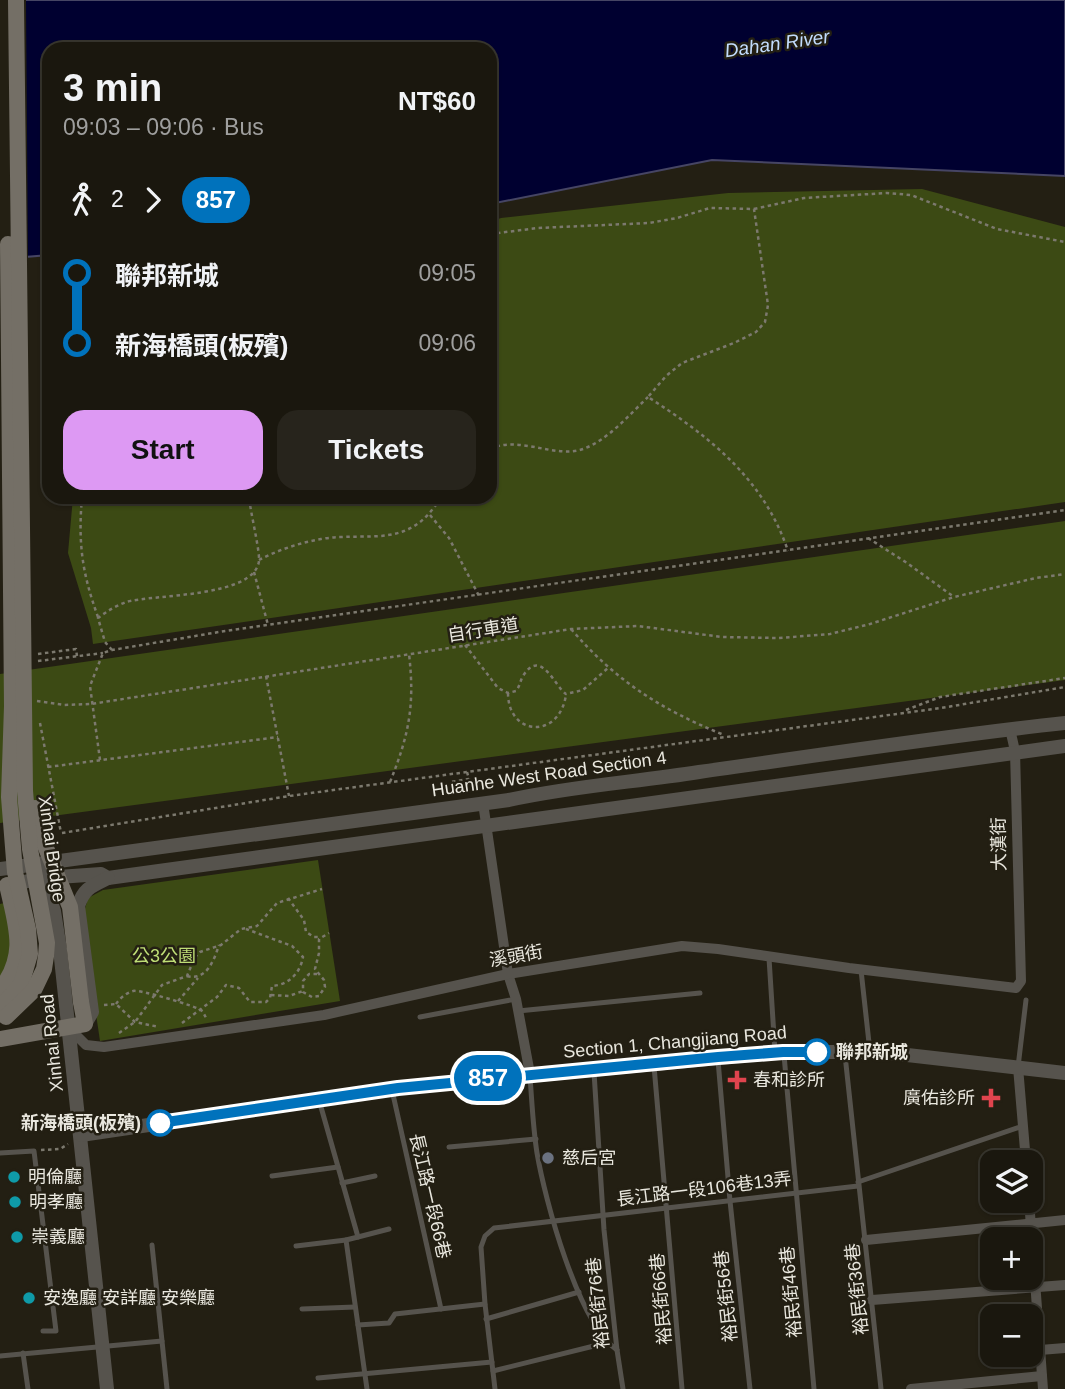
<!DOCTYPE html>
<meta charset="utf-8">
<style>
:root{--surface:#1a170e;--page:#27241c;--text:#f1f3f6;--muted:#9f9f9e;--line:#38362e;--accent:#dd99f3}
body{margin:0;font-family:Arial,"Noto Sans TC",sans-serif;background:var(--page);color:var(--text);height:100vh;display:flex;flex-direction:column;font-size:26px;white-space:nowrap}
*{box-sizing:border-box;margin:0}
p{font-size:23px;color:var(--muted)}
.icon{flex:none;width:38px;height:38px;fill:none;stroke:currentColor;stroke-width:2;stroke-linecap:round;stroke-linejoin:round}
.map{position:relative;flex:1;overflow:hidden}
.side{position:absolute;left:42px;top:42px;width:455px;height:462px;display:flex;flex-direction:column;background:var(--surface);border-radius:21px;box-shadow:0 2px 5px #0004,0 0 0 2px var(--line)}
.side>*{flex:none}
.badge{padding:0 14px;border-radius:23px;font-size:24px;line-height:46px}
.controls{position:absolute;left:980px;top:1150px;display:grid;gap:14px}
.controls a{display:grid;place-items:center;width:63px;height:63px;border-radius:14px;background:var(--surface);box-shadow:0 2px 5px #0004,0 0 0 2px var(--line);font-size:35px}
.map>.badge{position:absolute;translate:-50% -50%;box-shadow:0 0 0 4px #fff}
.legs{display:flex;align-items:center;gap:10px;height:77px;padding:0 21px;font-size:23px}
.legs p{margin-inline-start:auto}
.headline{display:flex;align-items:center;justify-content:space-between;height:119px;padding:0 21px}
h1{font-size:38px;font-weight:700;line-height:52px}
.action{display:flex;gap:14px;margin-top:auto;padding:14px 21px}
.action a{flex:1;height:80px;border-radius:21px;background:var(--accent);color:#111;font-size:28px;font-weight:700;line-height:80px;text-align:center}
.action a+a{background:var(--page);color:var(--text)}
ul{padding:0 21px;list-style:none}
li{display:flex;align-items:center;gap:24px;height:70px;font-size:26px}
li i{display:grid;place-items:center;width:10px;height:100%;margin:0 9px;background:currentColor}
li i::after{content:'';width:18px;height:18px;margin:-9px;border:5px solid;border-radius:50%;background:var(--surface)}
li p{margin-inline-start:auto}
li:first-child i{background:linear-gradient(#0000 50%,currentColor 0)}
li:last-child i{background:linear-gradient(currentColor 50%,#0000 0)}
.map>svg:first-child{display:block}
.green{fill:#3c4a14}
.water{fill:#000030;stroke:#464564;stroke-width:2}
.pier{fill:#231f13}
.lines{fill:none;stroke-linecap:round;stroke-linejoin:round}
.path{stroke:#7c796e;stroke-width:2.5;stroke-dasharray:3.5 3.5;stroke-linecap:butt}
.service{stroke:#56534d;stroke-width:5}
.minor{stroke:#56534d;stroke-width:10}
.tertiary{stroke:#56534d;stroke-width:14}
.secondary{stroke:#746f66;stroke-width:16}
.secondary-bridge{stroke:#746f66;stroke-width:16}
.line-1-casing{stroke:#fff;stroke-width:16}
.line-1{stroke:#0072bc;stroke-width:10}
.stop-1-dot{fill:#fff;stroke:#0072bc;stroke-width:3.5}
.health-dot{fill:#e0444e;stroke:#231f13;stroke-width:2.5}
.worship-dot{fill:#6b7280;stroke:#231f13;stroke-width:2.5}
.culture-dot{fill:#0f9aa8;stroke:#231f13;stroke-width:2.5}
.labels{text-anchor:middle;stroke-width:5;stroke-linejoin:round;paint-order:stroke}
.street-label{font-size:18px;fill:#e9e7de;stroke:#231f13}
.park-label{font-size:18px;fill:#bfde76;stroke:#231f13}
.stop-label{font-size:18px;font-weight:bold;fill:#e9e7de;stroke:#231f13;text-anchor:start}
.poi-label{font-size:18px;fill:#e9e7de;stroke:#231f13;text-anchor:start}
.water-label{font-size:19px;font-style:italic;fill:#c2dcfd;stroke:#231f13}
</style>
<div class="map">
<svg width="1065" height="1389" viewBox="0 0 1065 1389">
<rect width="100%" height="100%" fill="#231f13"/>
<g class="green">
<polygon points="922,189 1065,227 1065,502 93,644 91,628 68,553 73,497 490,497 490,222 501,218 728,193"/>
<polygon points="1065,521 1065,680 0,823 0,674"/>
<polygon points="318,860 340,1001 100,1041 82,919 88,898 103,890"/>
<polygon points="4,903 10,918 12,962 0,985 0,904"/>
</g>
<polygon class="water" points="0,0 1065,0 1065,176 712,160 490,204 490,49 49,49 49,255 0,259"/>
<polygon class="pier" points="0,0 26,0 28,260 0,263"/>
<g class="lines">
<g class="path">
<polyline points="754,209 804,198 887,193 911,195 997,229 1065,242"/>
<path d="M490,234L538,228L649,223L677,218L710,208L754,209L768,305L765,322L756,332L734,343L682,363L666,376L648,397C710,437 764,479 788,551"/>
<polyline points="490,377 494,398 495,446"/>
<path d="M490,449C519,435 555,459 583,449C608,440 629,415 648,397"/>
<path d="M82,497C78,543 82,573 98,617"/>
<polyline points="430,515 449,538 479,596"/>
<polyline points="868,538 907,563 954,597"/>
<path d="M259,560C278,550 299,543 321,539C369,531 409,551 441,497"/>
<polyline points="254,572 268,625"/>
<path d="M571,629C616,681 660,709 724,735"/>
<path d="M465,645L498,688L508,693L516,691C520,686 520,681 523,676C541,647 555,687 566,694L583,690L608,668"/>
<path d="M112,650L105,642L98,618C107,611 116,606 126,602C154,594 254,598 259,561C260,551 250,510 249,497"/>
<polyline points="38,654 76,649 77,656"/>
<polyline points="38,661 103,653"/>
<polyline points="266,676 289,796"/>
<path d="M508,693C508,736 559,740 566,695"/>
<polyline points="37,701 64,705 91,704 571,629 638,626 722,637 779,638 830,634 870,624 954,597 1036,578 1065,574"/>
<polyline points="906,710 940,697 1065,678"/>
<polyline points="40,723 61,833"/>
<polyline points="100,760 90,686 103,653 112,650 219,632 1065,510"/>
<polyline points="48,767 278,737"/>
<polyline points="467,772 469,779 451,782 452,788 468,785"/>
<path d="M390,782C409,735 415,705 409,654"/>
<polyline points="62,833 289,796 941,708 1065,687"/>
<polyline points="288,898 304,920 306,932 314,937 320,937"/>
<polyline points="317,974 309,974 303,981 303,992 312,997 319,996 325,987 324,980 315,969 319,953 319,939 329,933"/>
<path d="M187,976C207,981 214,960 219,945"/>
<polyline points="271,995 289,996 303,991"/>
<polyline points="178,1001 198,978"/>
<path d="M116,1004C120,998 126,993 133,991C139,989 195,1006 201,1010C204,1013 205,1016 207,1020"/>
<polyline points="104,1005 116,1004 135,1022 159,1027"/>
<path d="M182,1023L217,997L226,985L239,988L250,1002H266L270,998L272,986C288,985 300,974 303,957L292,946L246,929"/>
<polyline points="119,1033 135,1022 162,985 187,976 195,957 200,952 221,945 241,929 257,926 277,903 322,889"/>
<polyline points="41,1150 60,1149 68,1144"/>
<polyline points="61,1303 78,1302"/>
</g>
<g class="service">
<polyline points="769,958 775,1052"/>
<polyline points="861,970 870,1052"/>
<polyline points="518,1011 700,993"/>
<polyline points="420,1017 516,999"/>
<polyline points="784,1055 814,1389"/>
<polyline points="845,1055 881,1389"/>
<polyline points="718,1060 730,1201 750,1389"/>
<polyline points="654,1066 682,1389"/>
<polyline points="1018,1067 1026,1000"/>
<polyline points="594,1072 604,1230 617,1350 623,1389"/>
<path d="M530,1077C532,1102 533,1128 537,1153C545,1200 578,1323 617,1350"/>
<polyline points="392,1090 441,1309"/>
<polyline points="319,1100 358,1237 346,1240 367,1389"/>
<polyline points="449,1147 536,1139"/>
<polyline points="0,1153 34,1151 56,1331 43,1331"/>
<polyline points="272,1176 338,1167"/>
<polyline points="858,1182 1023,1126"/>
<polyline points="342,1183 375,1176"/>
<polyline points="358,1237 389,1229"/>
<polyline points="152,1245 167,1389"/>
<polyline points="296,1246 346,1240"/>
<polyline points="302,1309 355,1307"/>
<polyline points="486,1319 579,1292"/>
<polyline points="358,1325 389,1323 395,1314 485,1304"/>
<polyline points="23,1353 28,1389"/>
<polyline points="0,1356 162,1341"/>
<polyline points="493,1371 606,1343"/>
<polyline points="318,1378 492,1362"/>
<polyline points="495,1389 485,1304 481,1247 485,1236 494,1228 858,1186"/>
</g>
<g class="minor">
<polyline points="483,803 508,974 516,999 530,1074"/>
<polyline points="70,1029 86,1045 104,1047 324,1015 508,974 682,946 718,949 849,968 1016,988 1021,981 1015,751 1010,729"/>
<polyline points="1018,1067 1026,1162"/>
<polyline points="1029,1200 1043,1389"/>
<polyline points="866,1240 1065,1220"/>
<polyline points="872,1300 1065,1285"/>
<polyline points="1040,1350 1065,1348"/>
<polyline points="911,1389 1042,1376"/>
</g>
<g class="tertiary">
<path d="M0,869L509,800C572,786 636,782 699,772C821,755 943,736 1065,723"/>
<polyline points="41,870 54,911 60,949 107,1389"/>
<polyline points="8,885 44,878 101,874 108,878 1065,746"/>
<path d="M85,1024L92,1012L78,906C84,888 92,886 108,878"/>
<polyline points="81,1135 398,1088 783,1052 881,1052 1065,1073"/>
</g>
<g class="secondary">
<path d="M0,990C28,954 16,926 7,885"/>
<polyline points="0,1039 85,1024 81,1002"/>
</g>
<g class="secondary-bridge">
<polyline points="35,808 44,843 70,907 81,1002"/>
<polyline points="0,1007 21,985 30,954 28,929 15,872 9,797 12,706 8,244"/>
<polyline points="6,1017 34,990 44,969 46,956 47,943 30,849 25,791 16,0"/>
</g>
</g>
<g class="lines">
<g class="line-1-casing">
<polyline id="line-1" points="160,1123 398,1088 718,1057 783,1052 817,1052"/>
</g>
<use href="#line-1" class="line-1"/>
</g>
<g class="stop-1-dot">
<circle cx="817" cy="1052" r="12"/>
<circle cx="160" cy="1123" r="12"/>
</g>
<g class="health-dot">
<path d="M733.5 1069.5h7v7h7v7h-7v7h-7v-7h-7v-7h7z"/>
<path d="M987.5 1087.5h7v7h7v7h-7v7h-7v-7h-7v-7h7z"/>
</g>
<circle class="worship-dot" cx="548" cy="1158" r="7"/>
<g class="culture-dot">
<circle cx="14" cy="1177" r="7"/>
<circle cx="15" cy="1202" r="7"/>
<circle cx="17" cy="1237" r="7"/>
<circle cx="29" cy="1298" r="7"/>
</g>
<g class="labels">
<g class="street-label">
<text transform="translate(483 630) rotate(-9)" y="6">自行車道</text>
<text transform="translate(549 774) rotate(-8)" y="6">Huanhe West Road Section 4</text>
<text transform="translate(999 844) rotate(-91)" y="6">大漢街</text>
<text transform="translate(52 849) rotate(82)" y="6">Xinhai Bridge</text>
<text transform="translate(516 956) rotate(-10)" y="6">溪頭街</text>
<text transform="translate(675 1042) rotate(-5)" y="6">Section 1, Changjiang Road</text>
<text transform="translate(52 1043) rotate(-96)" y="6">Xinhai Road</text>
<text transform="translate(704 1189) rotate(-7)" y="6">長江路一段106巷13弄</text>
<text transform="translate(430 1196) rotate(77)" y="6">長江路一段66巷</text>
<text transform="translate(857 1289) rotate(-96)" y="6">裕民街36巷</text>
<text transform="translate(791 1292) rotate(-95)" y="6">裕民街46巷</text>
<text transform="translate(726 1296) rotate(-96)" y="6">裕民街56巷</text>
<text transform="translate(661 1299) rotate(-95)" y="6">裕民街66巷</text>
<text transform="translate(598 1303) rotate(-96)" y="6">裕民街76巷</text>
</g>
<g class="park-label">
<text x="164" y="962">公3公園</text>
</g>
<g class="stop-label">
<text x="836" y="1058">聯邦新城</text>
<text x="141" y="1129" text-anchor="end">新海橋頭(板殯)</text>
</g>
<g class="poi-label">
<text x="753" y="1086">春和診所</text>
<text x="975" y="1104" text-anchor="end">廣佑診所</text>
<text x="562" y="1164">慈后宮</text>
<text x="28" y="1183">明倫廳</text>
<text x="29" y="1208">明孝廳</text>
<text x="31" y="1243">崇義廳</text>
<text x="43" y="1304">安逸廳 安詳廳 安樂廳</text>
</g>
<g class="water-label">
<text transform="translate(777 43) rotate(-8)" y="7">Dahan River</text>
</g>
</g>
</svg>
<div class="controls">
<a><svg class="icon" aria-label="layers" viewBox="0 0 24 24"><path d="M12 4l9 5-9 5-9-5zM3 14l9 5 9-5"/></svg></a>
<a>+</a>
<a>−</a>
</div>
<b class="badge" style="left:488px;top:1078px;background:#0072bc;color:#fff">857</b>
<section class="side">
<div class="headline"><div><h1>3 min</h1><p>09:03 – 09:06 · Bus</p></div><b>NT$60</b></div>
<div class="legs"><svg class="icon" aria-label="walk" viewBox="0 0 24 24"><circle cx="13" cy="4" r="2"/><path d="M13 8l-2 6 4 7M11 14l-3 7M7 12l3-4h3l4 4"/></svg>2<svg class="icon" aria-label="forward" viewBox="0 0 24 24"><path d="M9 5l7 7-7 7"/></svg><b class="badge" style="background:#0072bc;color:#fff">857</b></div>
<ul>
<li><i style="color:#0072bc"></i><b>聯邦新城</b><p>09:05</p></li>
<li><i style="color:#0072bc"></i><b>新海橋頭(板殯)</b><p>09:06</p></li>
</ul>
<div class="action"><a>Start</a><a>Tickets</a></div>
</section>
</div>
